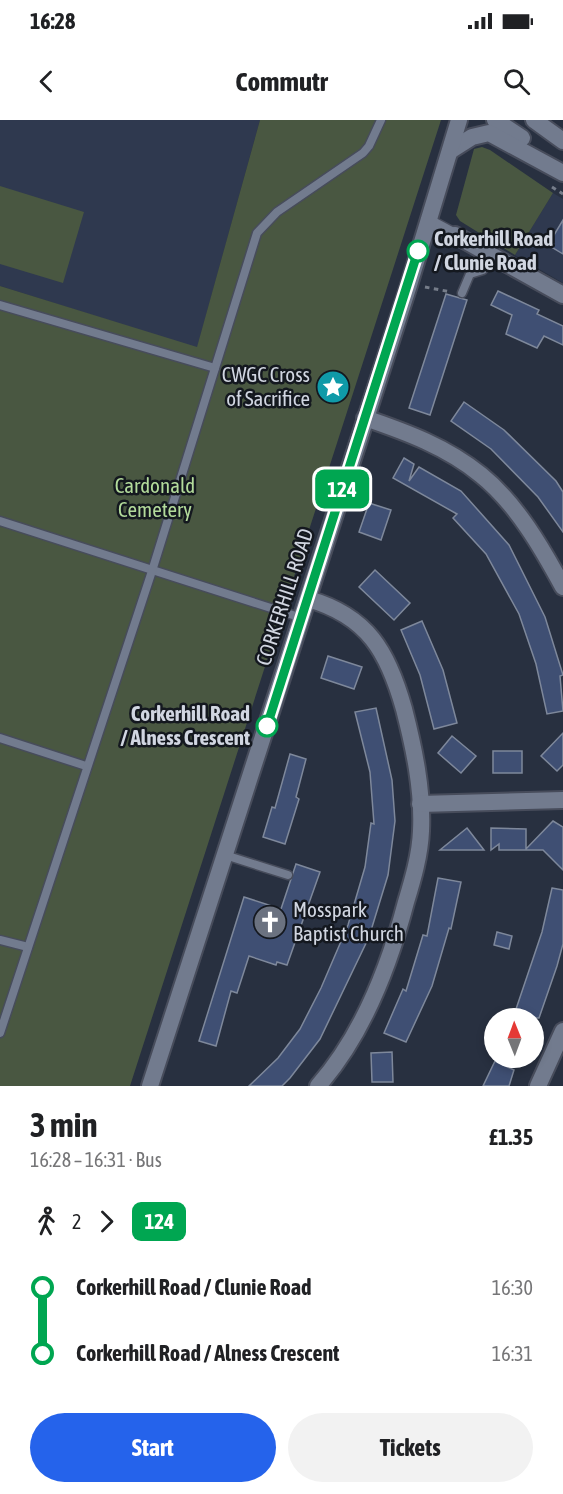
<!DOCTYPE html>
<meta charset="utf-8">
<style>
:root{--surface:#fff;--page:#f2f2f2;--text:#202124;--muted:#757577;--accent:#2563eb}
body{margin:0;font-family:"Asap Condensed",sans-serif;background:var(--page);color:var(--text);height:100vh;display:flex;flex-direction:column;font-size:22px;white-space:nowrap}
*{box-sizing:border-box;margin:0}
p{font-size:20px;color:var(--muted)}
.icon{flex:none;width:33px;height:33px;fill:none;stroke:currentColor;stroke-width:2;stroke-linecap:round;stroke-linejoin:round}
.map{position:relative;height:966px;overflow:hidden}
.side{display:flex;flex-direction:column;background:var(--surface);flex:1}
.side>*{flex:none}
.badge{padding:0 12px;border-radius:9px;font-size:21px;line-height:39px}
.needle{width:39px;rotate:359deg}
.controls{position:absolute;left:484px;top:888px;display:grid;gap:12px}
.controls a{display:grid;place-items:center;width:60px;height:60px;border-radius:50%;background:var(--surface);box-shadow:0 3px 9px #0003;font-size:30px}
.map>.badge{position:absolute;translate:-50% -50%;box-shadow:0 0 0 3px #fff}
.legs{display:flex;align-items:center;gap:9px;height:66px;padding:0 30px;font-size:20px}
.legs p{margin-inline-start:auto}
.head{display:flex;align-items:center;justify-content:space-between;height:102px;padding:0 30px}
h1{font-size:33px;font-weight:700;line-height:45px}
.primary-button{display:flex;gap:12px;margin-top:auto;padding:12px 30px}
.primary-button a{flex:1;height:69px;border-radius:36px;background:var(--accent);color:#fff;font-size:24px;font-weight:700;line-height:69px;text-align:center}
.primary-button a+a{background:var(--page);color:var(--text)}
ul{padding:0 30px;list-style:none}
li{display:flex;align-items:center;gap:21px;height:66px;font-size:22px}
li i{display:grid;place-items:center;width:9px;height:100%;margin:0 8px;background:currentColor}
li i::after{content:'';width:15px;height:15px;margin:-8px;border:4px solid;border-radius:50%;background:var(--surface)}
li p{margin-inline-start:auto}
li:first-child i{background:linear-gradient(#0000 50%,currentColor 0)}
li:last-child i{background:linear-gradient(currentColor 50%,#0000 0)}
.status{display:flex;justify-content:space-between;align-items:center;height:42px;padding:0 30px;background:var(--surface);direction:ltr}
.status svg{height:16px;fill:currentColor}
header{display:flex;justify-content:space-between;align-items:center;height:78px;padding:0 30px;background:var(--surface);font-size:27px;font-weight:700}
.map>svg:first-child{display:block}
.built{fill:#2f394f}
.green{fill:#495741}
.building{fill:#3f4f73;stroke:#7e889b;stroke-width:1.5}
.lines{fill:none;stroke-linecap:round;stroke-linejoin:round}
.service-casing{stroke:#474c5b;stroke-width:11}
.pedestrian-casing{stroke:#474c5b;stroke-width:15}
.minor-casing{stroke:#474c5b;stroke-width:20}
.tertiary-casing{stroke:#474c5b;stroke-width:20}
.path{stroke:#767d8a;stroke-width:3;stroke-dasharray:4.5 4.5;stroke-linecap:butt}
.service{stroke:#727b8e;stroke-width:8}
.pedestrian{stroke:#727b8e;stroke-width:12}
.minor{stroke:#727b8e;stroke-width:16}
.tertiary{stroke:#727b8e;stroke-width:16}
.line-1-casing{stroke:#fff;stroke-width:14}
.line-1{stroke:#00a651;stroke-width:9}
.stop-1-dot{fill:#fff;stroke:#00a651;stroke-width:3}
.labels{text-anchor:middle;stroke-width:5;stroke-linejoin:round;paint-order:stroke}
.stop-label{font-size:21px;font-weight:bold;fill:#d1d6e1;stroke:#14181f;text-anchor:start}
.poi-label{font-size:21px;fill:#d1d6e1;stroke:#14181f;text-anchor:end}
.park-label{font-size:21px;fill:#b3db9b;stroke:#14181f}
.street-label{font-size:21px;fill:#d1d6e1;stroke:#14181f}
</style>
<div class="status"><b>16:28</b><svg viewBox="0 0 49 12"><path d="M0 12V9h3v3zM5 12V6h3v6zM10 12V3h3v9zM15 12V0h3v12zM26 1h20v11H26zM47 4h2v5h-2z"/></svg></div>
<header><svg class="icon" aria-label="back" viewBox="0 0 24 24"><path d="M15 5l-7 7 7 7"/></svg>Commutr<svg class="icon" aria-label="search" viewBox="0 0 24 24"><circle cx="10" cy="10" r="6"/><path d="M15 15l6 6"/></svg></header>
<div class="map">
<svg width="563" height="966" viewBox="0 0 563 966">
<rect width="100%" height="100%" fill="#283040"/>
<g class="built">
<polygon points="0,0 260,0 197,228 0,166"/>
<polygon points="553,73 563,79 563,163 515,135"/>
</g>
<g class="green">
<polygon points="260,0 441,0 130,966 0,966 0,166 197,227"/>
<polygon points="482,27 490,30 553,73 515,135 460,101 456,95 474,29"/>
<polygon points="0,66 84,92 63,163 0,144"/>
</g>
<g class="building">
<polygon points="563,100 563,134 548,125"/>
<polygon points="498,171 539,190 537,194 563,206 563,225 544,216 537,228 506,214 512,195 491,185"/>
<polygon points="446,174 467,180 430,295 409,288"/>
<polygon points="464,282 504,310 556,361 563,372 563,412 538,377 491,329 451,301"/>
<polygon points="404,338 414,344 409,361 419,347 461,371 509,425 545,497 563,555 560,556 563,591 547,594 536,544 519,494 486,434 453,398 457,394 393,358"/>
<polygon points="369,383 391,390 381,420 359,412"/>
<polygon points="375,450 410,483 394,500 359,467"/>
<polygon points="422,501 443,550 457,603 434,609 420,555 401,510"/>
<polygon points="328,536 362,547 354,569 321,558"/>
<polygon points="376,588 392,660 395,701 388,755 369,817 320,919 290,958 282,966 249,966 278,938 300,909 321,868 348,805 365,747 371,703 374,704 370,652 355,592"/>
<polygon points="563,613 563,645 557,651 541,636"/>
<polygon points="452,616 476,636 461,653 438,633"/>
<rect x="493" y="631" width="29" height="22"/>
<polygon points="290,634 306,639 296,677 299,679 285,724 263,717 272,687 275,688"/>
<polygon points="553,701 563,707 563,750 543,730 499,730 499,724 491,730 491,708 526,709 526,729"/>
<polygon points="467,708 484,730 440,730"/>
<polygon points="296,744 320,752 287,845 277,842 276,845 249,836 237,873 231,871 216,926 199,921 244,777 281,789"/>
<polygon points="438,758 461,762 451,809 449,808 432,866 406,922 384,913 403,869 406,871 423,815 427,816"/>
<polygon points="552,768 563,770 563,824 557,846 539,898 513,898 542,812"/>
<polygon points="497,812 512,816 509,829 494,825"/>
<polygon points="392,932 393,962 372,962 371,933"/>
<polygon points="495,941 514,950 509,966 483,966"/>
</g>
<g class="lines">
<g class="service-casing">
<g id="service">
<polyline points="462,173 470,154 483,150 492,135"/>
<polyline points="0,185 215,248"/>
<polyline points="0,401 302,498"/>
<polyline points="0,618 86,646"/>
<polyline points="225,735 288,755"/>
<polyline points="0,820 28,827"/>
<polyline points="0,913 152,451 257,113 277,92 363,33 369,26 381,0"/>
</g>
</g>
<g class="pedestrian-casing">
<polyline id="pedestrian" points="427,100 455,115"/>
</g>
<g class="minor-casing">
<g id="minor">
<polyline points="455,115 563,175"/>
<path d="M365,298C406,312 447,327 481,355C516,383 542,428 563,467"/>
<path d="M308,479C368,496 388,532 404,589C414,628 423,670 421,711C420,735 413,759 406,782C389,847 363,915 318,966"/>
<polyline points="420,684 563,680"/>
<polyline points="538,966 563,911"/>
</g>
</g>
<g class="tertiary-casing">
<g id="tertiary">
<polyline points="495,0 522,18"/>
<polyline points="534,0 563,21"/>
<polyline points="450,31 472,17 489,13 563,53"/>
<polyline points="150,966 409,165 459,0"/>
</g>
</g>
<g class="path">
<polyline points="552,67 563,74"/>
<polyline points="425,167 451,172"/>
</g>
<use href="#service" class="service"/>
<use href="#pedestrian" class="pedestrian"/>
<use href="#minor" class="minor"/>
<use href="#tertiary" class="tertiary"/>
</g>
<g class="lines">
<g class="line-1-casing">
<polyline id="line-1" points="267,606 418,131"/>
</g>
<use href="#line-1" class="line-1"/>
</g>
<defs>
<g id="sight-disc" transform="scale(1.725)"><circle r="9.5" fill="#0f9aa8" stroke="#14181f"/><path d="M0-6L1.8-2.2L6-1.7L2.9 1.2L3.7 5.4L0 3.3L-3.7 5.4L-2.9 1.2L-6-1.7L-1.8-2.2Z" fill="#fff"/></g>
<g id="church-disc" transform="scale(1.725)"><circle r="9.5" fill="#6b7280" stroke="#14181f"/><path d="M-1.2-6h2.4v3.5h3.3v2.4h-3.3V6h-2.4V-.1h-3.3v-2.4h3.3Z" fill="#fff"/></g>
</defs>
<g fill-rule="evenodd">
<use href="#sight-disc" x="333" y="267"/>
<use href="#church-disc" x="270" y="802"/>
</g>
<g class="stop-1-dot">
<circle cx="418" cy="131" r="10"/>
<circle cx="267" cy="606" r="10"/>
</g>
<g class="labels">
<g class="stop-label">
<text x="434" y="126">Corkerhill Road<tspan x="434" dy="24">/ Clunie Road</tspan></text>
<text x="250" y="601" text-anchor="end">Corkerhill Road<tspan x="250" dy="24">/ Alness Crescent</tspan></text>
</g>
<g class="poi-label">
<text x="310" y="262">CWGC Cross<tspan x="310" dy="24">of Sacrifice</tspan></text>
<text x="293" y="797" text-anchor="start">Mosspark<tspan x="293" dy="24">Baptist Church</tspan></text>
</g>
<g class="park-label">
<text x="155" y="373">Cardonald<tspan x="155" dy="24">Cemetery</tspan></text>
</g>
<g class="street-label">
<text transform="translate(285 477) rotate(-72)" y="7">CORKERHILL ROAD</text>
</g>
</g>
</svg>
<div class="controls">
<a><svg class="needle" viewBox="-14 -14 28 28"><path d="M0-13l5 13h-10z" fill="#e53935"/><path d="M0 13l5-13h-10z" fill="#757577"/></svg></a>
</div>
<b class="badge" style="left:342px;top:369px;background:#00a651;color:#fff">124</b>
</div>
<section class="side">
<div class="head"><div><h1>3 min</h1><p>16:28 – 16:31 · Bus</p></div><b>£1.35</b></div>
<div class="legs"><svg class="icon" aria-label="walk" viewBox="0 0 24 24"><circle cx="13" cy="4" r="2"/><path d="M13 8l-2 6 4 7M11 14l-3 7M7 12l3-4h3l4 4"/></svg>2<svg class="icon" aria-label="forward" viewBox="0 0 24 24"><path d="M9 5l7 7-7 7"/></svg><b class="badge" style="background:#00a651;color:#fff">124</b></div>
<ul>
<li><i style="color:#00a651"></i><b>Corkerhill Road / Clunie Road</b><p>16:30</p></li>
<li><i style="color:#00a651"></i><b>Corkerhill Road / Alness Crescent</b><p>16:31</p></li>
</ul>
<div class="primary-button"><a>Start</a><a>Tickets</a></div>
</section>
